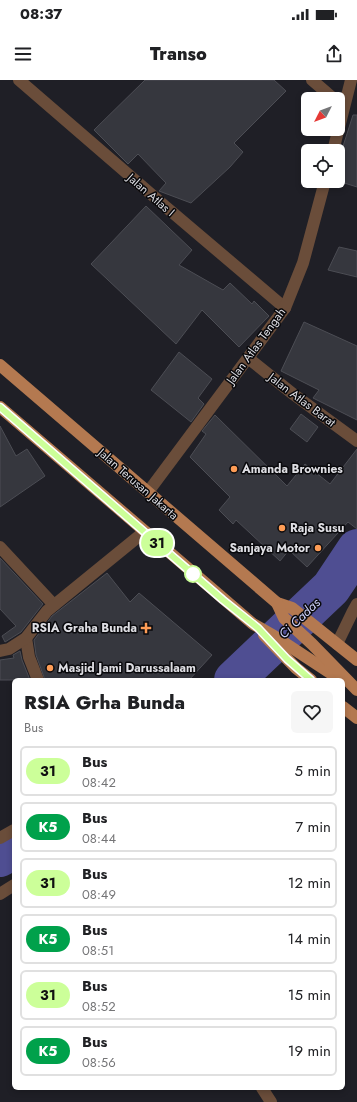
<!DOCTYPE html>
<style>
:root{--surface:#fff;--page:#f6f6f6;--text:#202124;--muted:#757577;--line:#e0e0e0}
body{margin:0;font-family:Jost,sans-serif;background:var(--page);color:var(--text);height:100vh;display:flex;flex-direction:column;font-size:15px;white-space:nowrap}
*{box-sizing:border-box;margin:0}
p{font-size:13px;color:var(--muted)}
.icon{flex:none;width:22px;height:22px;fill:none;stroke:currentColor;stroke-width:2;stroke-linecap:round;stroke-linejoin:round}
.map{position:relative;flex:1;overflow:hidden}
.details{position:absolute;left:12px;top:598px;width:333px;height:412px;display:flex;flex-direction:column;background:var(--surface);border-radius:6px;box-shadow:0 2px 6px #0003}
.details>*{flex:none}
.badge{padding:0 8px;border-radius:13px;font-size:14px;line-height:26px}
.needle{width:26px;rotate:228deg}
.buttons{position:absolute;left:301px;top:12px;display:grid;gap:8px}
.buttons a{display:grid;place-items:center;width:44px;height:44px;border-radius:6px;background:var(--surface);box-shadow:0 2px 6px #0003;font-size:20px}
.map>.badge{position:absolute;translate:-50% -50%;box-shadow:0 0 0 2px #fff}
.round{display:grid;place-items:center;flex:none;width:42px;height:42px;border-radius:6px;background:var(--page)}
.summary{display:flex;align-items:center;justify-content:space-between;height:68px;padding:0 12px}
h1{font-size:19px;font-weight:800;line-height:30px}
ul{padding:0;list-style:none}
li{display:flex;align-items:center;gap:12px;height:50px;margin:0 8px 6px;padding:0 4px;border:2px solid var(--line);border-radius:6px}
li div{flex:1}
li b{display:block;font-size:15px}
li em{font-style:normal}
li .badge{min-width:44px;font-weight:700;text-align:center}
.status{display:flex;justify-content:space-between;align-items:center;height:28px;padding:0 20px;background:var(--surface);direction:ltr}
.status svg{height:11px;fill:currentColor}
header{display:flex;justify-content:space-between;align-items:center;height:52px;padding:0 12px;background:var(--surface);font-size:18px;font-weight:800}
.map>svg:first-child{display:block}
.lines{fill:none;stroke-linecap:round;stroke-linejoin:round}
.river{stroke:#4f4e92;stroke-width:40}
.building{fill:#36373e;stroke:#4c4d54}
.street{stroke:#6a4d3a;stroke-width:12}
.primary{stroke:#b47950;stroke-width:12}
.line-casing{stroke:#fff;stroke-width:9}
.line{stroke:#cf9;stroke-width:6}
.poi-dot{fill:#fd9c56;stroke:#09090c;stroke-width:1.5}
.stop-dot{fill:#fff;stroke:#cf9;stroke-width:2}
.labels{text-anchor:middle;stroke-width:3;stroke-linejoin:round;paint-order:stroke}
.street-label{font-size:12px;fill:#dedee3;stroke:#09090c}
.poi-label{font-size:12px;font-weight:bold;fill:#dedee3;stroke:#09090c;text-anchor:start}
.water-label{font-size:13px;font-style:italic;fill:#cccff8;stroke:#09090c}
</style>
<div class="status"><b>08:37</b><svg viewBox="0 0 49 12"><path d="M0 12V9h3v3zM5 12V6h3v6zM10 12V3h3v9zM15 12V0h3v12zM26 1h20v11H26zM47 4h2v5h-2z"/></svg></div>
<header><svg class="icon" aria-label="menu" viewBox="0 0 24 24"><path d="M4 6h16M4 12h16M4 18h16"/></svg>Transo<svg class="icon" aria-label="share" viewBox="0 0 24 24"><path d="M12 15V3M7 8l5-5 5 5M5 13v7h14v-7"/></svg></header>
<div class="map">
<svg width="357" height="1022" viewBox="0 0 357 1022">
<rect width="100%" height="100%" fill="#1f1f26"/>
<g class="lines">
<g class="river">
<polyline points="234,600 331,508 357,469"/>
<polyline points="0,777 14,768"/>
</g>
</g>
<g class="building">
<polygon points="145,0 274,0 286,11 234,63 243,72 230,87 191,123 159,111 166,103 138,74 128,84 94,50"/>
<polygon points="353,35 357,35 357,107 338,101 338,82"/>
<polygon points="146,126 192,170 179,185 223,210 230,203 252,224 254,221 269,236 239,267 202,230 176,264 91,184"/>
<polygon points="339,167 357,171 357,197 328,190"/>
<polygon points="304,242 357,266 357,340 313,318 319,310 281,291"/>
<polygon points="179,272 212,299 198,318 204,324 191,342 151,310"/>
<polygon points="301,334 318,347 307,362 290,349"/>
<polygon points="215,335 287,406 305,384 330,404 357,369 357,449 348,442 307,487 289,470 280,481 236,440 233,444 219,430 230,417 190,377 206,354 202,351"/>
<polygon points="0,346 16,376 27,369 45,396 0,427"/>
<polygon points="0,478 43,524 21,552 5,562 2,556 16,546 0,529"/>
<polygon points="107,493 130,522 139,513 212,575 189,600 45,600 36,575 34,560 52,536"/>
<polygon points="20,571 22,580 30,600 0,600 0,580 14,578 13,575"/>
</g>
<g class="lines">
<g class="street">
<polyline points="19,0 166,127 285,228"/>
<polyline points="312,0 334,19"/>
<polyline points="333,71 351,0"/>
<polyline points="248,278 293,314 357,361"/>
<polyline points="148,412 285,228 303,183 325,101"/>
<polyline points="0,467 54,525"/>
<polyline points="26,558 29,577 38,600"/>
<polyline points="337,564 352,533 357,524"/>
<polyline points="0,571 9,569 26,558 47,531 144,452"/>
<polyline points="0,758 14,750"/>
<polyline points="0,814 14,805"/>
<polyline points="262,1008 271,1022"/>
</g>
<g class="primary">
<polyline points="0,285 277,523 292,528 357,580"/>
<polyline points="0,327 253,544 274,556 341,600"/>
<polyline points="277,523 284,538 312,564 357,610"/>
<polyline points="264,555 296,588 311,600"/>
<polyline points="343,627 357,638"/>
</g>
</g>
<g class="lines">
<g class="line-casing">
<polyline id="line" points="0,327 223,520 258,548 287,579 311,600"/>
</g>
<use href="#line" class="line"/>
</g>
<g class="poi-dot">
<circle cx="234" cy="389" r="4"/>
<circle cx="282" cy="448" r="4"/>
<circle cx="318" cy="468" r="4"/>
<path d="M144 542h4v4h4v4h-4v4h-4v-4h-4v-4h4z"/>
<circle cx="50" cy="588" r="4"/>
</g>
<circle class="stop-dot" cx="193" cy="494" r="8"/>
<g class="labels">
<g class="street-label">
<text transform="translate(151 115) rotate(41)" y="4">Jalan Atlas I</text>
<text transform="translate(256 266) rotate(-54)" y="4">Jalan Atlas Tengah</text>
<text transform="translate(302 320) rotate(37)" y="4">Jalan Atlas Barat</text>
<text transform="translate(138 404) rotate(41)" y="4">Jalan Terusan Jakarta</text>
</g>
<g class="poi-label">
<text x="242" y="393">Amanda Brownies</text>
<text x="290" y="452">Raja Susu</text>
<text x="310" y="472" text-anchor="end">Sanjaya Motor</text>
<text x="137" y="552" text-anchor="end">RSIA Graha Bunda</text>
<text x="58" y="592">Masjid Jami Darussalaam</text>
</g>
<g class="water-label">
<text transform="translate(299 538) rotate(-44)" y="5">Ci Cadas</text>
</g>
</g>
</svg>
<div class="buttons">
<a><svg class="needle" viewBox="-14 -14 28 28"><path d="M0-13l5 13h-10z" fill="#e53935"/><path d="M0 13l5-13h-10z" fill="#757577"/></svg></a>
<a><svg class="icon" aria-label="locate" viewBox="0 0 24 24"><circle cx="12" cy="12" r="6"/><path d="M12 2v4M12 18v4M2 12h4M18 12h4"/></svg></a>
</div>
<b class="badge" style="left:157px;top:463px;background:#cf9;color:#111">31</b>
<section class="details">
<div class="summary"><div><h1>RSIA Grha Bunda</h1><p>Bus</p></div><a class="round"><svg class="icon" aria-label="heart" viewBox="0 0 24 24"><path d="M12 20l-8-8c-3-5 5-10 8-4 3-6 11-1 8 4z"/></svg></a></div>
<ul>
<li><span class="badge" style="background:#cf9;color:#111">31</span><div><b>Bus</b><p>08:42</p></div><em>5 min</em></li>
<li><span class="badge" style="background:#00a14b;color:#fff">K5</span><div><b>Bus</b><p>08:44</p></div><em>7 min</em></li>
<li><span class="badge" style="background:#cf9;color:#111">31</span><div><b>Bus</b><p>08:49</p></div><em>12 min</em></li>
<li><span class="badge" style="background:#00a14b;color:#fff">K5</span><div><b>Bus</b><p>08:51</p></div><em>14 min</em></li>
<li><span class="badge" style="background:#cf9;color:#111">31</span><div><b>Bus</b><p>08:52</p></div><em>15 min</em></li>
<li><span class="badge" style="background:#00a14b;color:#fff">K5</span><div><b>Bus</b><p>08:56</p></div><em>19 min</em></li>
</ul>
</section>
</div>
